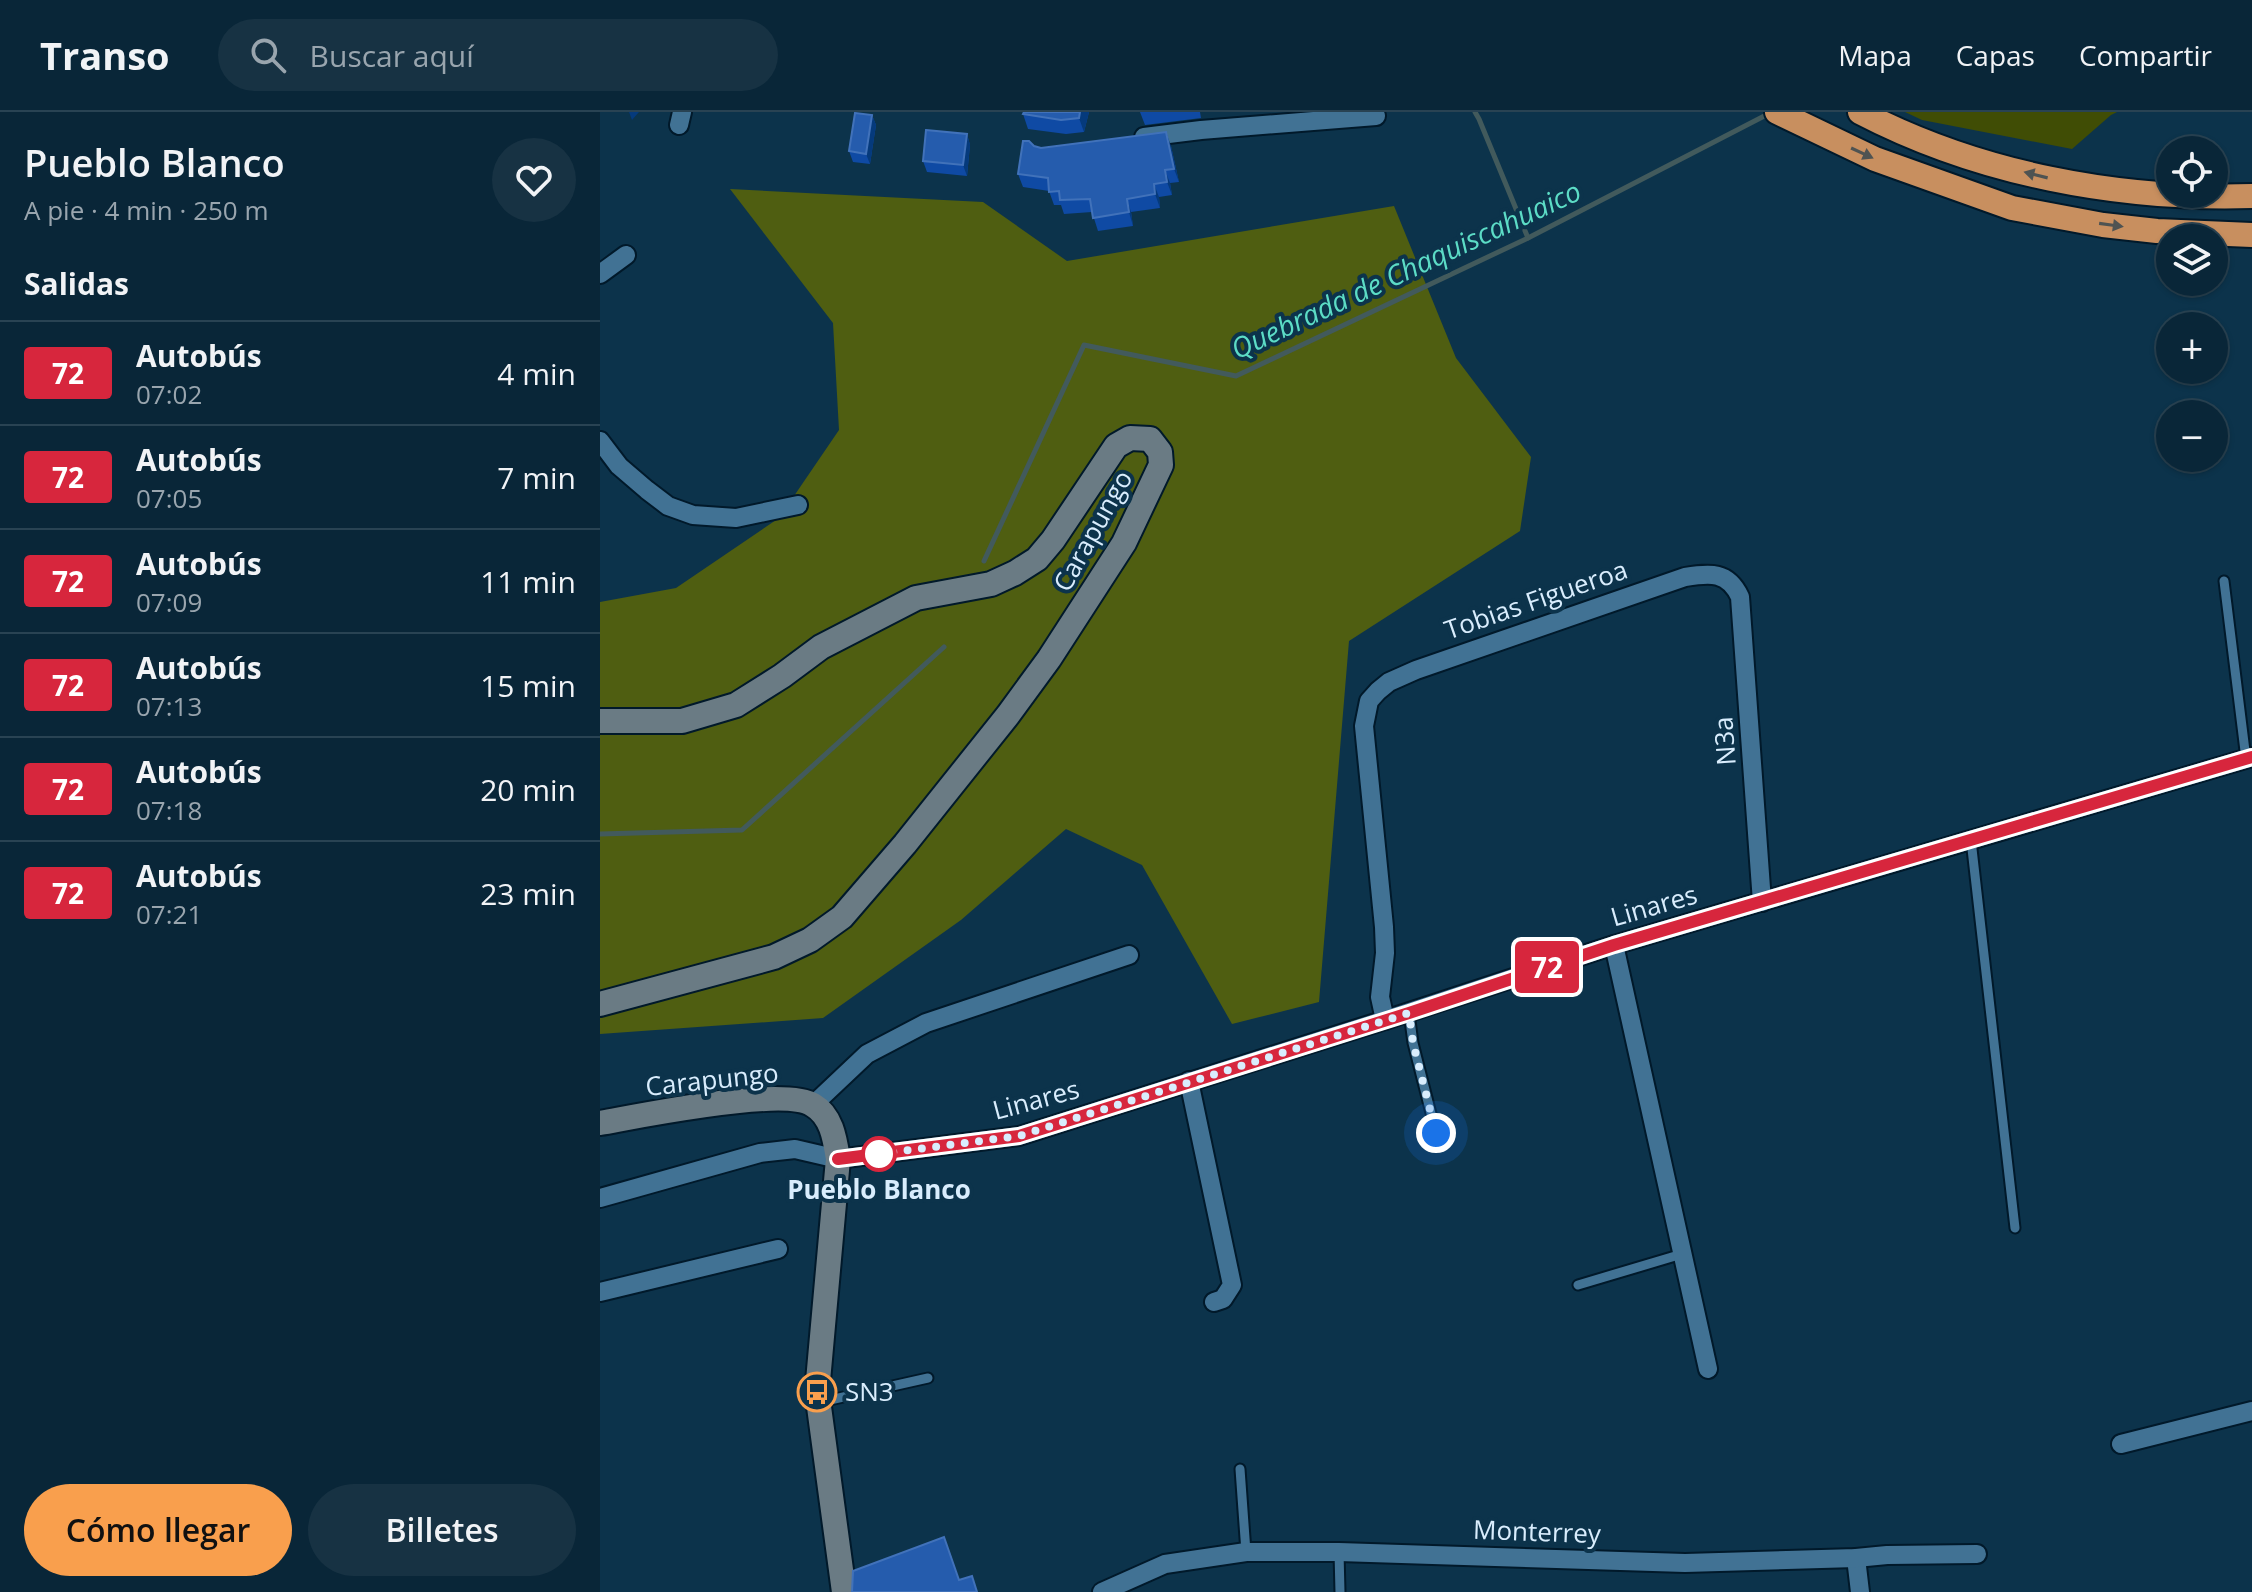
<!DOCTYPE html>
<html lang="es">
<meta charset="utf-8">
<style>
:root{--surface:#092638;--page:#173243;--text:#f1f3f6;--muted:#99a5ae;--line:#294353;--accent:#f99f4d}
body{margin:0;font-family:"Open Sans",sans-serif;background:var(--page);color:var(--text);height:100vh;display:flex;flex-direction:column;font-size:30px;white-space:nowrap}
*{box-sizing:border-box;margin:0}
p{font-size:26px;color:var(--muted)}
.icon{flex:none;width:44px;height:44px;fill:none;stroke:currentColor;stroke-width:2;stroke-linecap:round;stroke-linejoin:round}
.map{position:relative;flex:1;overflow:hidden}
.drawer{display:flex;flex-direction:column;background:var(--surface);width:600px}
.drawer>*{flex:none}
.badge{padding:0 16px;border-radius:6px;font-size:28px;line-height:52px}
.fabs{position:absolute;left:1556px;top:24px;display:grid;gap:16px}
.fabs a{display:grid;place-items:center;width:72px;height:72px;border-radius:50%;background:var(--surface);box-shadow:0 2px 6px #0004,0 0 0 2px var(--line);font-size:40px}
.you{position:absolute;width:40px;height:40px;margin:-20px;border:6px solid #fff;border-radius:50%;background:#1a73e8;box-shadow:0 0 0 12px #1a73e833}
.map>.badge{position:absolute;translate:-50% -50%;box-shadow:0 0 0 4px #fff}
h2{padding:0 24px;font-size:30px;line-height:72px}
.round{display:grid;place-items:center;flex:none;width:84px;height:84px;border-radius:42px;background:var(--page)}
.head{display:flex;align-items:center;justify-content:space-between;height:136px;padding:0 24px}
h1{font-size:38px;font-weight:600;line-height:60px}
.primary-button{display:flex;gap:16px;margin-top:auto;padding:16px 24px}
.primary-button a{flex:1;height:92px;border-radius:48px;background:var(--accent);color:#111;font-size:32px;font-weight:600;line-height:92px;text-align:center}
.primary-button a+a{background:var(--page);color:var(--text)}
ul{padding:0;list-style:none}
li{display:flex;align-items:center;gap:24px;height:104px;padding:0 24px;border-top:2px solid var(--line)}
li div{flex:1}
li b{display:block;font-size:30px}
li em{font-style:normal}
li .badge{min-width:88px;font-weight:700;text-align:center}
header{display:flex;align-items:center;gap:48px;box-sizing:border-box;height:112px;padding:0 40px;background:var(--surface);border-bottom:2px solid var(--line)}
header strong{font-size:38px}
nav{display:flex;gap:44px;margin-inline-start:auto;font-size:28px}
.search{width:560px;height:72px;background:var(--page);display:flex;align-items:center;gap:20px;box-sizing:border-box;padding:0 28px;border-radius:44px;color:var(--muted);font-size:30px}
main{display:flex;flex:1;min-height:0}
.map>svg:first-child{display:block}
.green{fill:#404d05}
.forest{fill:#4f5e11}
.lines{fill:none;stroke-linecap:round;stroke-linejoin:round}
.stream{stroke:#425a5c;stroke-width:5}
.lane-casing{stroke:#01192a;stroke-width:13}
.street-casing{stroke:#01192a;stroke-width:22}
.secondary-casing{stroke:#01192a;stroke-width:28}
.highway-casing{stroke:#01192a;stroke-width:28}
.lane{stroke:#417294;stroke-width:9}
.street{stroke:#417294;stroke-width:18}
.secondary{stroke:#6a7b84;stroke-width:24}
.highway{stroke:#c88f5f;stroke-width:24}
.wall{fill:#0f4aa4}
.shaded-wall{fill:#053a7c}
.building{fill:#255cad;stroke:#4172ba;stroke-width:2}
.oneway{fill:#4e5352}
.line-casing{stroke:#fff;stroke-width:18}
.line{stroke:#d7263d;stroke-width:12}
.walk{stroke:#d9edfd;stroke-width:8;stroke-dasharray:0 14.4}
.stop-dot{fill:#fff;stroke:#d7263d;stroke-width:4}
.labels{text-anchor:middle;stroke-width:8;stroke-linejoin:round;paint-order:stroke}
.street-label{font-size:26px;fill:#d9edfd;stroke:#0c334b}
.stop-label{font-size:26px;font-weight:bold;fill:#d9edfd;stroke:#0c334b}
.poi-label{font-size:26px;fill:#d9edfd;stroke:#0c334b;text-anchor:start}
.water-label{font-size:28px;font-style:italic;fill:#5cdcc6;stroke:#0c334b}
</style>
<header>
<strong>Transo</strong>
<div class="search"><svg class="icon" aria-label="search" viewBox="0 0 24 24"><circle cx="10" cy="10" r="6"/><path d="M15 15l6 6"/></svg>Buscar aquí</div>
<nav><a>Mapa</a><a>Capas</a><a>Compartir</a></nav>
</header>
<main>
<section class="drawer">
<div class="head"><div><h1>Pueblo Blanco</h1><p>A pie · 4 min · 250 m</p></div><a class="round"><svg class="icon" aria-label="heart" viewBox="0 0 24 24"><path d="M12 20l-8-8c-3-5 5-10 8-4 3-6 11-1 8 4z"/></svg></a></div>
<h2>Salidas</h2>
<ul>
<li><span class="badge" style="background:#d7263d;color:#fff">72</span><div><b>Autobús</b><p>07:02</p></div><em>4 min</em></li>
<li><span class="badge" style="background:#d7263d;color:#fff">72</span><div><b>Autobús</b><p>07:05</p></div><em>7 min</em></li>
<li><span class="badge" style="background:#d7263d;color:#fff">72</span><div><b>Autobús</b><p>07:09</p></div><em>11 min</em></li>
<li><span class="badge" style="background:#d7263d;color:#fff">72</span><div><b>Autobús</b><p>07:13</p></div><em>15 min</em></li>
<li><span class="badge" style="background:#d7263d;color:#fff">72</span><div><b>Autobús</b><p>07:18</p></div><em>20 min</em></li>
<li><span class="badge" style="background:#d7263d;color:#fff">72</span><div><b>Autobús</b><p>07:21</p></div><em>23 min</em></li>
</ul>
<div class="primary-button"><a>Cómo llegar</a><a>Billetes</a></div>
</section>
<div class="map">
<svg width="1652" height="1480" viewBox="0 0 1652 1480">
<rect width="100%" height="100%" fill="#0c334b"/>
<polygon class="green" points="1305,0 1517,0 1511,3 1472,37 1322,8"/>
<polygon class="forest" points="130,77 383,90 467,149 794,94 856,246 931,345 920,419 749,529 719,890 632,912 542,753 466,717 361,808 223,906 0,922 0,490 76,476 179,406 239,318 233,211"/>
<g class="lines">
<g class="stream">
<polyline points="875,0 879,7 928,126"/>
<polyline points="384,449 484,233 636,264 928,126 1172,0"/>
<polyline points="0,722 142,718 344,535"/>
</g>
<g class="lane-casing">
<g id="lane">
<polyline points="1624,469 1646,647"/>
<polyline points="1371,728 1415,1116"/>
<polyline points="809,901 813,931 836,1021"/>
<polyline points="978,1173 1082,1142"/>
<polyline points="221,1290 328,1266"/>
<polyline points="640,1357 646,1440"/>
<polyline points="739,1440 740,1480"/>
</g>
</g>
<g class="street-casing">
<g id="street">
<polyline points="79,13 82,0"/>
<polyline points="544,25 601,18 776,4"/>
<polyline points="0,162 26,143"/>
<polyline points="0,329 19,354 47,378 68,394 93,403 136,406 198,393"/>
<polyline points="1014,833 1108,1257"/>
<path d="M785,908L780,885L785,841L784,815L764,614L769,589L778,579L789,570L816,558L1085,465C1110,461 1128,459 1140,485L1162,790"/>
<polyline points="589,969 632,1173 623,1187 614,1190"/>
<polyline points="213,993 267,942 326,911 529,843"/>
<polyline points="0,1086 160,1041 195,1037 238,1047 419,1024 785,908 1014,833 1652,645"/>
<polyline points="0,1180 178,1137"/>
<polyline points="1521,1332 1652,1299"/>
<polyline points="1256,1446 1260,1480"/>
<polyline points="502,1480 565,1452 646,1440 739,1440 1085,1451 1256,1446 1287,1443 1377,1442"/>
</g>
</g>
<g class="secondary-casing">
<g id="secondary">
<polyline points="0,609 82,609 136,593 182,564 221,535 316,486 391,472 415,461 437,447 453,428 516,334 530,326 550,327 560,340 561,353 524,431 449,547 408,603 305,732 242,805 210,828 174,845 0,892"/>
<path d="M0,1011C40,1004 183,974 213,993C232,1004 235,1028 238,1047L217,1280L244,1480"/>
</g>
</g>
<g class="highway-casing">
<g id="highway">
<polyline points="1177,0 1275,47 1412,96 1503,113 1557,119 1652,123"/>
<path d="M1260,0C1379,62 1518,88 1652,84"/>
</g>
</g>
<use href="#lane" class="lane"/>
<use href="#street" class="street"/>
<use href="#secondary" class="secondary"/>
<use href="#highway" class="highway"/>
</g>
<g class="wall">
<polygon points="489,0 484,20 466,22 428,17 423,2"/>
<polygon points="540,0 600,0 601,6 545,13"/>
<polygon points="272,3 276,13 270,52 253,50 249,39"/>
<polygon points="367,22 370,33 367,64 327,60 323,49"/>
<polygon points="434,34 441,36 571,34 579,70 570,71 572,83 559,85 560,96 531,100 533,114 498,119 492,100 464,102 461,93 454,93 449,79 423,75 418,62"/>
</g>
<g class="shaded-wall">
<polygon points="29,0 39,0 32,8"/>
<polygon points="480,0 489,0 484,20 479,6"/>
<polygon points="272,3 276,13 270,52 266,42"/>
<polygon points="566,20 571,34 579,70 574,57"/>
<polygon points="367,22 370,33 367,64 363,53"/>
<polygon points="565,58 570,71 572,83 567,70"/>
<polygon points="554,72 559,85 560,96 555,82"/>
<polygon points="527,87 531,100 533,114 529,100"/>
</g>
<g class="building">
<polygon points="424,0 480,0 479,6 461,8 423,2"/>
<polygon points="255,1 272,3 266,42 249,39"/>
<polygon points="326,18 367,22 363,53 323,49"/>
<polygon points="566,20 574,57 565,58 567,70 554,72 555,82 527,87 529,100 493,106 490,87 460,88 459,79 449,80 448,66 418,62 423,29 429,29 434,34 441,36"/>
<polygon points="344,1425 359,1468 372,1464 377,1480 252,1480 253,1459"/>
</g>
<defs><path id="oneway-solid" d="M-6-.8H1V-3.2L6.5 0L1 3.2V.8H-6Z" transform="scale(2)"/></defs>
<g class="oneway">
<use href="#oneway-solid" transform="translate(1262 41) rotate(25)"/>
<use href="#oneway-solid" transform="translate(1436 63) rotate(-166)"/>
<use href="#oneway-solid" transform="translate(1511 113) rotate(8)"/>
</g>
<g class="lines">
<g class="line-casing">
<polyline id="line" points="238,1047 419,1024 809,901 1014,833 1652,645"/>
</g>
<use href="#line" class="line"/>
<polyline class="walk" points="279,1042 419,1024 809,901 813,931 836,1021"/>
</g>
<defs>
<g id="bus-ring" transform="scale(2)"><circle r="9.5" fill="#0c334b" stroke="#f99f4d" stroke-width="1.5"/><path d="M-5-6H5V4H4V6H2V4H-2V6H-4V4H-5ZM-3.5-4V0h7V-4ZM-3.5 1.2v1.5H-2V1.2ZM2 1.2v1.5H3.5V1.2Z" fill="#f99f4d"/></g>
</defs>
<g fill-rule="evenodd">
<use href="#bus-ring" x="217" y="1280"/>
</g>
<circle class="stop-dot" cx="279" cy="1042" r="16"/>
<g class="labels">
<g class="street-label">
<text transform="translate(493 419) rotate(-61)" y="9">Carapungo</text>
<text transform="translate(936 488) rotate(-19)" y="9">Tobias Figueroa</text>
<text transform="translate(1125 629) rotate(-94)" y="9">N3a</text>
<text transform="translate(1054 794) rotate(-16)" y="9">Linares</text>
<text transform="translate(112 968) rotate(-6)" y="9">Carapungo</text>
<text transform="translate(436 988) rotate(-15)" y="9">Linares</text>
<text transform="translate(937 1420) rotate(2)" y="9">Monterrey</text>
</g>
<g class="stop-label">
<text x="279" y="1087">Pueblo Blanco</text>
</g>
<g class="poi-label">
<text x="245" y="1289">SN3</text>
</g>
<g class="water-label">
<text transform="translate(806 158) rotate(-25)" y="10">Quebrada de Chaquiscahuaico</text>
</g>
</g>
</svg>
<div class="fabs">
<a><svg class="icon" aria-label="locate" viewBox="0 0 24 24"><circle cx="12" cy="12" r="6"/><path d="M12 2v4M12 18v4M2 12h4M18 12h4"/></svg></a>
<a><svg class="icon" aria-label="layers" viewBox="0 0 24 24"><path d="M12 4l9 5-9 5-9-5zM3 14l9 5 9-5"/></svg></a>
<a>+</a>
<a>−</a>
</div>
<div class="you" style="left:836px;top:1021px"></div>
<b class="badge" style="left:947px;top:855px;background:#d7263d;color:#fff">72</b>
</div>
</main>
